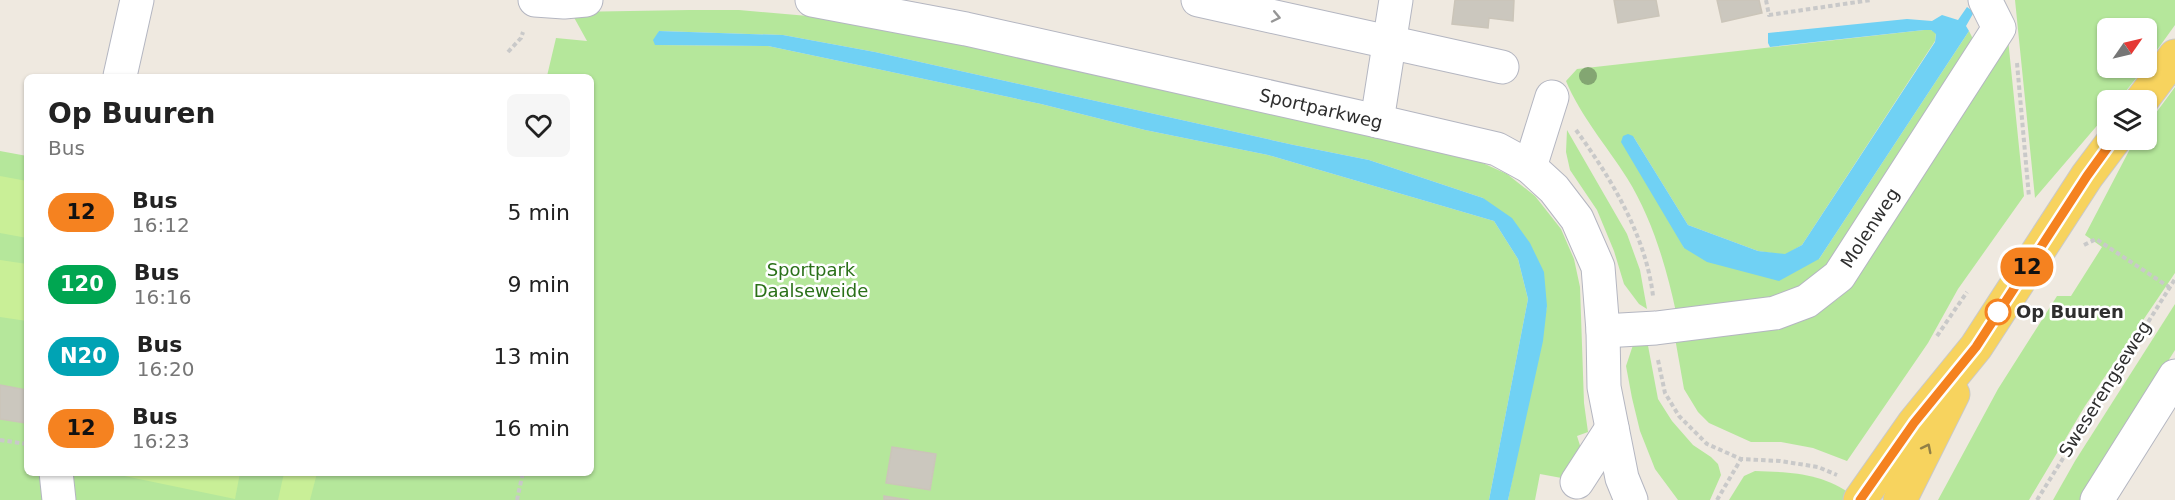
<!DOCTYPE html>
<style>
:root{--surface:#fff;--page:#f6f6f6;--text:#222;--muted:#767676}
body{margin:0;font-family:"DejaVu Sans",sans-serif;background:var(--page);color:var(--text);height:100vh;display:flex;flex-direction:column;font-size:22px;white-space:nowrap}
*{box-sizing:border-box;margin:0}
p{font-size:20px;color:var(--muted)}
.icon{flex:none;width:33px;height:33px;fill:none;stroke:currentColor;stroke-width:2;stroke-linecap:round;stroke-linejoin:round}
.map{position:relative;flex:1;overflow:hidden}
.panel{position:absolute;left:24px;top:74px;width:570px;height:402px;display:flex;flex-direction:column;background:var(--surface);border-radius:9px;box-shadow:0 2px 4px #0004}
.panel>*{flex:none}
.badge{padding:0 12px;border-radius:20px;font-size:21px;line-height:39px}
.needle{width:39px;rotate:56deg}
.controls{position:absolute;left:2097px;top:18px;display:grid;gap:12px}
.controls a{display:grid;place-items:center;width:60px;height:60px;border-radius:9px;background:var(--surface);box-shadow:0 2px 4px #0004;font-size:30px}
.map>.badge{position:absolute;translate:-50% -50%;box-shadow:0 0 0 3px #fff}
.round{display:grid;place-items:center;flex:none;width:63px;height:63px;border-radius:9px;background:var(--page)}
.summary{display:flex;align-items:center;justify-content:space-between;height:102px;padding:0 24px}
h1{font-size:28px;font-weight:600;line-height:45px}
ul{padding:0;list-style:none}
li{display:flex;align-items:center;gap:18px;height:72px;padding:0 24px}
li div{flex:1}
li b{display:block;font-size:22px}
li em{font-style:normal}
li .badge{min-width:66px;font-weight:700;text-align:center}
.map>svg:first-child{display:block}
.green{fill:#b5e79b}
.pitch{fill:#c9ef97}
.water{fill:#70d1f4}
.building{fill:#cbc7be;stroke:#cbc5b9;stroke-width:1.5}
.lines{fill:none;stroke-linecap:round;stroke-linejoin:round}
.minor-casing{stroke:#b4b6c1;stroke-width:35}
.major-casing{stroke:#c9c9c9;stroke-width:35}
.path{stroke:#c9c9c9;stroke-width:4;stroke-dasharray:4.5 3;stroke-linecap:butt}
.minor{stroke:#fff;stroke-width:33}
.major{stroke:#f7d35e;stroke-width:33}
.tree{fill:#83a672}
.oneway{stroke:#969696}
.oneway2{stroke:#928046}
.line-casing{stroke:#fff;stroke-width:14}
.line{stroke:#f58220;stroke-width:9}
.stop-dot{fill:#fff;stroke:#f58220;stroke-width:3}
.labels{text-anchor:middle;stroke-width:5;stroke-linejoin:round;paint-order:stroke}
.street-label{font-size:18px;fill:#2e2e2e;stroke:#fff}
.park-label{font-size:18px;fill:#2a7018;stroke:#fff}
.stop-label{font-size:18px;font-weight:bold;fill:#2e2e2e;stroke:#fff;text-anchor:start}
</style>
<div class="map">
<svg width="2175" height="500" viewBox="0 0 2175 500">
<rect width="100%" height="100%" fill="#efe9e0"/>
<g class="green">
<polygon points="2015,0 2175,0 2175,25 2147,64 2146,28 2108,28 2108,68 2144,68 2119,100 2108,100 2107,114 2035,198"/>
<polygon points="689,10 739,10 831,18 998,52 1476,160 1507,174 1535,196 1561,229 1574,259 1580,287 1584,403 1588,432 1577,436 1583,455 1567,479 1540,474 1535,500 1508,500 1547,306 1483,198 1369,160 1294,145 875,52 783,35 659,31 655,45 768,46 882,70 1041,104 1145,130 1268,155 1494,221 1518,259 1528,299 1489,500 0,500 0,151 27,156 27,472 591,472 591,76 547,76 556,38 587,41 571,12"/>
<path d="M1924,30H1931L1936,33L1935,41L1802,245L1785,255L1758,251L1688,225L1633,136L1684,248L1819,259L1969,31L1975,43L1829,269L1789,294L1761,303L1676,312C1666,266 1652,218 1627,178C1607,146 1581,117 1566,81L1577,69Z"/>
<polygon points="2008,39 2024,196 1958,289 1928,343 1847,461 1813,448 1781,442 1751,442 1709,423 1698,412 1684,389 1675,338 1823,309 1839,298 1849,286"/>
<polygon points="2175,87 2175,273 2085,406 2029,500 1938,500 1998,389 2057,296 2071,296 2102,247 2085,235 2131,147 2136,140 2146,140 2147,125"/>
<polygon points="1567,130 1627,234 1640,270 1647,309 1639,304 1624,284 1614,251 1597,210 1570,170 1566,152"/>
<polygon points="2175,304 2175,350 2081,500 2053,500 2075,461"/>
<polygon points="1646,335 1658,399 1672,421 1693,445 1711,457 1718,464 1721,475 1710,500 1678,500 1655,469 1640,431 1632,398 1626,366 1633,345"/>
<path d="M1755,471C1790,472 1823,473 1852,495L1848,500H1729L1744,476Z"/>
</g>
<g class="pitch">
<polygon points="0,176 27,181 27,238 0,233"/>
<polygon points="0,260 27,264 27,321 0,317"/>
<polygon points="116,472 240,472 240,473 235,499 115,474"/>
<polygon points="284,473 317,473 310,500 278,500"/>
</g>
<g class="water">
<polygon points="1967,7 1974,12 1966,26 1969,31 1819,259 1779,281 1707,262 1684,248 1621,142 1623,136 1628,134 1633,136 1688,225 1758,251 1785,254 1802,245 1935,42 1936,34 1931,30 1924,30 1770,47 1768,43 1768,33 1907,19 1932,21 1942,15 1958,20"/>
<polygon points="659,31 783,35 875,52 1294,145 1369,160 1483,198 1512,218 1530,243 1544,272 1547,306 1543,341 1508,500 1489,500 1528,299 1518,259 1494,221 1268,155 1145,130 1041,104 882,70 768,46 655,45 653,40"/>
</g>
<g class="building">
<polygon points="1455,0 1514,0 1513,21 1489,18 1488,28 1452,24"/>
<polygon points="1614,0 1656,0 1659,16 1618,23"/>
<polygon points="1717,0 1759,0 1762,13 1722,22"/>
<polygon points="0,385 27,390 25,423 0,419"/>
<polygon points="892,447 936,454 930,490 886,483"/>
<polygon points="884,496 909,500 884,500"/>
</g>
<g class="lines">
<g class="minor-casing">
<g id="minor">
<polyline points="535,0 564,2 586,0"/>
<polyline points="812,0 966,29 1377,121 1497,149 1530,167 1554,189 1577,219 1598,267 1603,331 1604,387 1622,478 1631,500"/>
<polyline points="1198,0 1502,67"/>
<polyline points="120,76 137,0"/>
<polyline points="1377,121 1396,0"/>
<polyline points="1530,167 1552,97"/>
<polyline points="1603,331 1656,328 1775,313 1807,301 1839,276 1999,28 1985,0"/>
<polyline points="56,472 59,500"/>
<polyline points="1577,482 1612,428"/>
<polyline points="2097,500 2175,376"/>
</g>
</g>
<g class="major-casing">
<g id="major">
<polyline points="2142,100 2175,56"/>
<polyline points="1860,500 1914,423 1976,347 2087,176 2114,140"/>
<polyline points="1900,500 1953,394"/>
</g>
</g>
<g class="path">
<polyline points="1766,0 1769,15 1871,0"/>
<polyline points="508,52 521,38 523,32"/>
<polyline points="2017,63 2029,197"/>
<path d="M1576,130C1611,178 1646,236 1653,296"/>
<polyline points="2084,245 2096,239 2169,287"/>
<polyline points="1937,336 1967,292"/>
<polyline points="1658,360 1665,393 1679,416 1707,444 1741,459 1780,461 1818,467 1837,475"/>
<polyline points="0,440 27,444"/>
<polyline points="517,500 523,472"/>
<polyline points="1717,500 1741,459"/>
<polyline points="2037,500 2175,279"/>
</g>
<use href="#minor" class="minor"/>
<use href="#major" class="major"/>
</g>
<circle class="tree" cx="1588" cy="76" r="9"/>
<defs><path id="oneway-chevron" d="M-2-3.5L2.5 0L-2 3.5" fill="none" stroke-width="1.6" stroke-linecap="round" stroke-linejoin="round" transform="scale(1.5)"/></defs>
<use class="oneway" href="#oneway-chevron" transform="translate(1276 17) rotate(12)"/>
<use class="oneway2" href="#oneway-chevron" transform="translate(1927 448) rotate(-63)"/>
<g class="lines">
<g class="line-casing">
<polyline id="line" points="1860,500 1914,423 1976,347 2087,176 2113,140"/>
</g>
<use href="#line" class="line"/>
</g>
<circle class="stop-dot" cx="1998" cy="312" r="12"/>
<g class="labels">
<g class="street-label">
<text transform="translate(1321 109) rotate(13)" y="6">Sportparkweg</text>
<text transform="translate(1870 228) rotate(-57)" y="6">Molenweg</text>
<text transform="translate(2105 389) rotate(-58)" y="6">Sweserengseweg</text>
</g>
<g class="park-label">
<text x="811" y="276">Sportpark<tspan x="811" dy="21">Daalseweide</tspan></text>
</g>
<g class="stop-label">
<text x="2016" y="318">Op Buuren</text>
</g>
</g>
</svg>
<div class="controls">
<a><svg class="needle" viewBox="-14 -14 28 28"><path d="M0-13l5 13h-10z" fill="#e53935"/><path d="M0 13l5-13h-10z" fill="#767676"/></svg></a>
<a><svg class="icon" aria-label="layers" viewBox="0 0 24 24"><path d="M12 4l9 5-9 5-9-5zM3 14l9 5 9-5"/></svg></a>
</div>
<b class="badge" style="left:2027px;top:267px;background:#f58220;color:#111">12</b>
<section class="panel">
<div class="summary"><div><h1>Op Buuren</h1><p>Bus</p></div><a class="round"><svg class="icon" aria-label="heart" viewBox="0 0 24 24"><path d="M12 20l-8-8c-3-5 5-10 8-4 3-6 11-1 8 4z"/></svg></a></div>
<ul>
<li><span class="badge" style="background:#f58220;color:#111">12</span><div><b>Bus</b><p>16:12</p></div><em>5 min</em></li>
<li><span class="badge" style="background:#00a651;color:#fff">120</span><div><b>Bus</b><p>16:16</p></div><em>9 min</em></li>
<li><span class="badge" style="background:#00a3b4;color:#fff">N20</span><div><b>Bus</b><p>16:20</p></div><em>13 min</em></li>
<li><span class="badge" style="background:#f58220;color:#111">12</span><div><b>Bus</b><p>16:23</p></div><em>16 min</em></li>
</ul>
</section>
</div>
